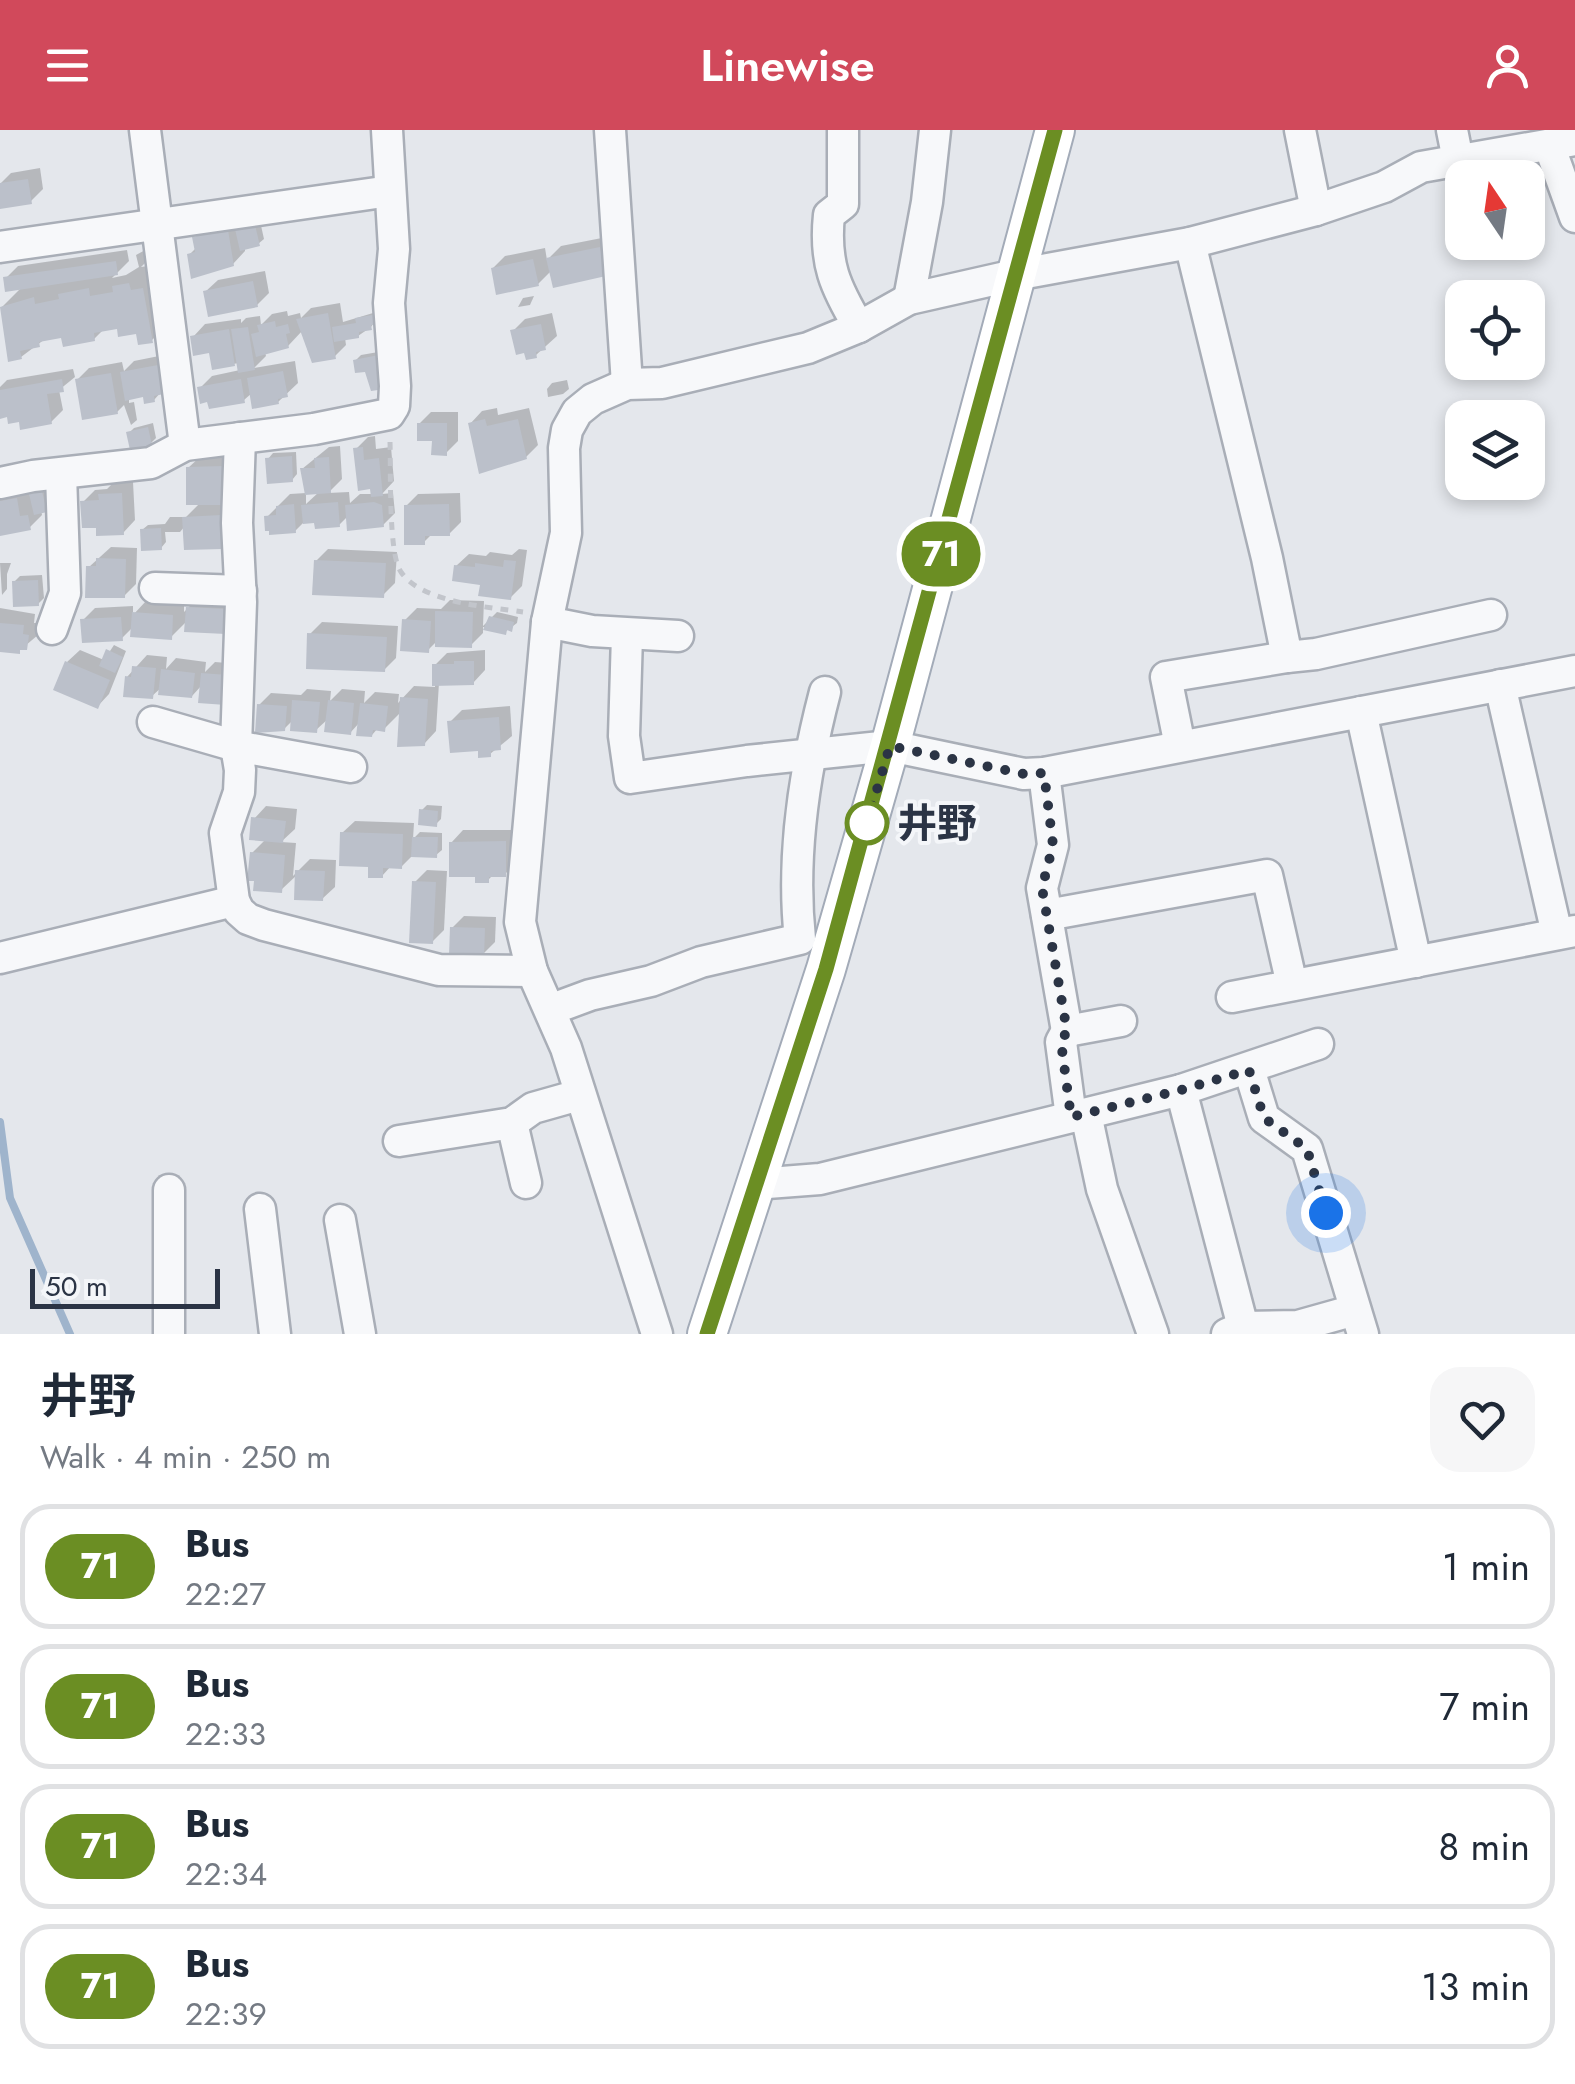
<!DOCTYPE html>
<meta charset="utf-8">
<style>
:root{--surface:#fff;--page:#f6f6f7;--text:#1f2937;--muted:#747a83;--line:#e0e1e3;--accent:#d1495b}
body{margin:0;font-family:Jost,"Noto Sans JP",sans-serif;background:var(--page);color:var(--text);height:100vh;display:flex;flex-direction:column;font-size:38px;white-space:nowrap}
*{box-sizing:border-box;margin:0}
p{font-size:32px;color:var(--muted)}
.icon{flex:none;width:55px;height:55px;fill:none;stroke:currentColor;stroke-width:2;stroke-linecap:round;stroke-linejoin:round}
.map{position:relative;height:1204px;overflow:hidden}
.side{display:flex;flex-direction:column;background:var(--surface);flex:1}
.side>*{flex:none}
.badge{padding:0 20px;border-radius:32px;font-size:35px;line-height:65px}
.needle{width:65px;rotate:347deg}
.fabs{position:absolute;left:1445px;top:30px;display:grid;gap:20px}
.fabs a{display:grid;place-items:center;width:100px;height:100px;border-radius:20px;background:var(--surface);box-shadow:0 5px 15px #0003;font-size:50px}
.scale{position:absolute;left:30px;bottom:25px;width:190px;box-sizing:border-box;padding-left:10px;border:5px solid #2b3445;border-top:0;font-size:28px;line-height:35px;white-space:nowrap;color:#2b3445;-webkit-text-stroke:8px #f4f6f9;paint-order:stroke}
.you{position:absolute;width:50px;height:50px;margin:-25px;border:8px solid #fff;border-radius:50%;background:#1a73e8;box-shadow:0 0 0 15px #1a73e833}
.map>.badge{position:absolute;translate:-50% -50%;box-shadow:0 0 0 5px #fff}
.round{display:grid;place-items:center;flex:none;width:105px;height:105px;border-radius:30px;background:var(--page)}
.summary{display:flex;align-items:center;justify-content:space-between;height:170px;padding:0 40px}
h1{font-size:48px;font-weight:600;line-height:75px}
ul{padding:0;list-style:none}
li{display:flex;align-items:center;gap:30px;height:125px;margin:0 20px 15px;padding:0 20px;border:5px solid var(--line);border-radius:30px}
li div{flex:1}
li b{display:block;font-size:38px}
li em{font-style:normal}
li .badge{min-width:110px;font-weight:700;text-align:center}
header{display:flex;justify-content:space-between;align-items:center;height:130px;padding:0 40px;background:var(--accent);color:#fff;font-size:45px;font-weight:600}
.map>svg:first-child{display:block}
.shadow{fill:#0003}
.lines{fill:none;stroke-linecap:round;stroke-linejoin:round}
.stream{stroke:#9fb4cc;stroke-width:8}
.building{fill:#bbc0ca}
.minor-casing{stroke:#a9aeb7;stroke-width:35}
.major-casing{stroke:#a3abb8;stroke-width:42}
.path{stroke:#c2c5cb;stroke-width:5;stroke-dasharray:8 8;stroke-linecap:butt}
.minor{stroke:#f7f8fa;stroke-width:30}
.major{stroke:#fff;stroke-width:38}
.line-casing{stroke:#fff;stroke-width:22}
.line{stroke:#6b8e23;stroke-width:15}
.walk{stroke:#2b3445;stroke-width:10;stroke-dasharray:0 18}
.stop-dot{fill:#fff;stroke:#6b8e23;stroke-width:5}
.labels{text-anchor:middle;stroke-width:8;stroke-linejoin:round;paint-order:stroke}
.stop-label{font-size:40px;font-weight:bold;fill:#2b3445;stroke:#f4f6f9;text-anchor:start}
</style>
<header><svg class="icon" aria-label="menu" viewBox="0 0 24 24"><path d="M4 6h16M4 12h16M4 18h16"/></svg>Linewise<svg class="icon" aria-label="person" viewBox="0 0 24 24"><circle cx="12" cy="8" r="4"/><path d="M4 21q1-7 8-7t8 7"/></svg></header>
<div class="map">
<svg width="1575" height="1204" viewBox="0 0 1575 1204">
<rect width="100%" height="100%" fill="#e4e7ec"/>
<g class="shadow">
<polygon points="40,38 43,59 31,71 0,66 0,54 11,43"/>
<polygon points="260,91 264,109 258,114 245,117 245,121 233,134 189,125 197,117 195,108 207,96"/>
<polygon points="612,106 605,144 552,140 538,154 493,138 505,126 545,118 547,130 561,116"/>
<polygon points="147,119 150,128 141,137 148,136 170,192 152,210 119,196 104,199 94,209 63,205 45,209 21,227 1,178 22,157 6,148 18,136 127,120 129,131 112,148 126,145 139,137 136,125"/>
<polygon points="265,141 269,163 257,175 205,162 218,150"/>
<polygon points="534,166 530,175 518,177 523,168"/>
<polygon points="340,173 343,192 383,180 371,197 358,206 345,208 346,215 334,227 303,200 288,216 265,222 266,226 254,238 295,231 298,253 278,272 252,263 244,270 200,258 212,246 240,240 239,233 214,237 211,220 193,207 205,194 241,189 241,193 246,188 260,186 261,195 272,184 287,181 288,186 300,183 301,188 311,178"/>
<polygon points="552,183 557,206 536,225 513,201 525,189"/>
<polygon points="384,221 366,239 356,230 361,225"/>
<polygon points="169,224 161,262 154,270 145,264 129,268 129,273 134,272 137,290 131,295 124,275 117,282 77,250 89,238 122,232 124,241 134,231"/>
<polygon points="73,239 75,247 59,260 63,280 51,292 9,284 0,286 0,257 7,250"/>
<polygon points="567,250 569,259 563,264 548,267 547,259 552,253"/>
<polygon points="497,278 498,285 529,278 538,315 526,327 470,294 482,281"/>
<polygon points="431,282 458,282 458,311 446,323 419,294"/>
<polygon points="153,293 156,308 151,313 129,303 134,298"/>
<polygon points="375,306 376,319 391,317 394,351 382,364 393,363 395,383 383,395 349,385 339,395 305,391 295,401 267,387 290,364 306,363 306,374 319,362 302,339 329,317 340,316 342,349 328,363 349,362 350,373 360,364 373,364 356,319 368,307"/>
<polygon points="296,322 297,344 292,350 268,329 273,323"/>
<polygon points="236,325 234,404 222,416 185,396 180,402 165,402 166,412 161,418 142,400 148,395 165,394 170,387 186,387 200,373 188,338 201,326"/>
<polygon points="126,346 128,352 133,352 135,390 123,403 98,395 83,372 95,360 107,359 118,348"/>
<polygon points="28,357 30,366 37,359 47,357 51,374 41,380 42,385 30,397 0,403 0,362"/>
<polygon points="460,363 461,392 449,404 432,404 424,412 406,376 418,364"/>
<polygon points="111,417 137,418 136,454 124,466 89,437"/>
<polygon points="328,419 397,422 395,453 383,465 316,431"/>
<polygon points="519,419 527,420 522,456 510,468 456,436 469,424 486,426 490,422 512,425"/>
<polygon points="0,433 11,433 7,444 7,459 2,465"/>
<polygon points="42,445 44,468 38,474 14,452 20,446"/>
<polygon points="200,466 238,467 237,489 187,491 171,507 134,496 122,508 83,490 95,478 133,476 133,485 146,471 184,473 184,482"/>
<polygon points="450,470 484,471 483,496 497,482 518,487 517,493 505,502 483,497 483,503 471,515 437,511 428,520 405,490 417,478 441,479"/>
<polygon points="0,478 35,484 34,493 39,493 38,505 19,521 0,519"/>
<polygon points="322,492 398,496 396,528 384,540 310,504"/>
<polygon points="114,515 126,521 109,564 97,577 67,532 80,520 104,530"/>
<polygon points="485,520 485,540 473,553 439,553 436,601 424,614 401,582 384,599 378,598 372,605 360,592 350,603 328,589 316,600 293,590 284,599 259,575 271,563 301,565 307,559 331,561 330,571 342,559 365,561 364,573 375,562 399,564 398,573 414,556 435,557 435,535 447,523"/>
<polygon points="147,525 167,527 166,539 176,528 206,532 205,542 215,532 239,534 237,560 202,555 192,566 162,557 152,566 127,547"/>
<polygon points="510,576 512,606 490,624 450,592 462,580"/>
<polygon points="427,675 442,676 441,689 436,694 421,681"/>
<polygon points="266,676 297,679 295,699 281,712 296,713 293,746 310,729 336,730 335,757 322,769 298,744 281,760 252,723 266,709 254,689"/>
<polygon points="355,691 414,693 413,709 420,702 442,703 442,720 436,725 413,725 401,737 391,736 382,746 342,703"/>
<polygon points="463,700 517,700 517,732 505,744 494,744 488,750 451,713"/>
<polygon points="427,740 447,741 444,800 432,812 415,752"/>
<polygon points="464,786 496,787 495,812 483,824 452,798"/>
</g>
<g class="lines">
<polyline class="stream" points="0,992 10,1068 70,1204"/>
</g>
<g class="building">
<polygon points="28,49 32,74 0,79 0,53"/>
<polygon points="255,95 260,116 240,121 235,99"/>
<polygon points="228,100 234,136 191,149 187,124 195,122 192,107"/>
<polygon points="600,117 606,146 553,158 546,128"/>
<polygon points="533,129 539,156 496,165 491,138"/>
<polygon points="116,131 118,145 5,162 3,147"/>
<polygon points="253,151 258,177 208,187 203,161"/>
<polygon points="129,153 131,160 143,158 153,213 138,215 136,204 118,207 117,199 94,203 95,211 63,217 61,208 39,212 40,217 20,221 22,229 8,232 0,177 34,167 35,174 59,169 58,164 89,158 90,166 113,162 112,156"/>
<polygon points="328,183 336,229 312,233 296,189"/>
<polygon points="378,184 379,194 371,195 372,200 359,202 359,208 334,212 332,197 356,193 355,188"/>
<polygon points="275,191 276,197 288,194 290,203 286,204 289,218 256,227 251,204 259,202 257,195"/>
<polygon points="541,194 546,220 536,222 537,228 526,230 524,223 516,225 510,200"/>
<polygon points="248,197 255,240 238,243 231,199"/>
<polygon points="229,199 235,236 212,240 209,223 193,226 190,206"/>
<polygon points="379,225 385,259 371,261 365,242 355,243 353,230"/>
<polygon points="158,235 164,264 154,266 155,272 144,274 143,267 125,271 120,242"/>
<polygon points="283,241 288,267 278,269 279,274 252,279 247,248"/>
<polygon points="111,243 118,284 82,290 75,249"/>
<polygon points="62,249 64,262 47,264 52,294 20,300 19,292 8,294 7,287 0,289 0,260"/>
<polygon points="241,249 245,273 209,279 207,272 200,274 197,257"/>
<polygon points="485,289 487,296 518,289 527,329 479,344 468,293"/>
<polygon points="417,293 447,293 447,326 431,325 432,311 417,311"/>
<polygon points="148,297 152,315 130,320 126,302"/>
<polygon points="363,317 364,330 379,328 383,366 371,367 370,359 358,361 353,318"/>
<polygon points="292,326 293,352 267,354 265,328"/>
<polygon points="329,327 331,363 305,365 300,338 315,338 314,328"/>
<polygon points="225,336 225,375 186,375 186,337"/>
<polygon points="42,361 47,382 34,385 29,364"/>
<polygon points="122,363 124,405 96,406 96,398 82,398 80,371 99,370 98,364"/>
<polygon points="17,368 20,386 28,385 31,400 0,406 0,371"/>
<polygon points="338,372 340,397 315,399 314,393 303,394 301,375"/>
<polygon points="374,372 382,375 384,397 347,401 345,375"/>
<polygon points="294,374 296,403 269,405 269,401 265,401 264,386 276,385 276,376"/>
<polygon points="449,374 450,406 425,406 425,415 404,415 404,375"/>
<polygon points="222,385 223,419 184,420 182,387"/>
<polygon points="161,398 162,420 141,421 140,399"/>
<polygon points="96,428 126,429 125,468 85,468 86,436 96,436"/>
<polygon points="314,430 386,433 384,468 312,465"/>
<polygon points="504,430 516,431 511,470 478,466 480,455 452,451 454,435 475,437 475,433 503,437"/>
<polygon points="38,450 39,476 13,477 12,451"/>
<polygon points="186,477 227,479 226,504 184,502"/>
<polygon points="435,481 473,482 472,518 435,517"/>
<polygon points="132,482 173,485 172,510 130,507"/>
<polygon points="489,486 514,492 512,502 507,500 506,505 483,500"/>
<polygon points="121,487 123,511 82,513 80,489"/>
<polygon points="402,489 431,491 429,523 400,521"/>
<polygon points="0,493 24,495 23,504 29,505 27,520 20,520 20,524 0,522"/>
<polygon points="307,503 387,507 385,542 306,539"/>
<polygon points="106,519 123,527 115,543 99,536"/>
<polygon points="65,531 110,550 98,579 53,560"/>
<polygon points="454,531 474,531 474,555 432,556 432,534 454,534"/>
<polygon points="132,536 156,538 153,569 123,567 125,546 131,547"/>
<polygon points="161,539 195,543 192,568 158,565"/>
<polygon points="201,543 228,545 226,575 198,573"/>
<polygon points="400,567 428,569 425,616 397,617"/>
<polygon points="292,570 320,572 317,603 290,601"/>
<polygon points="328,570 354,573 351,605 324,602"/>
<polygon points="360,573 388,576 385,602 373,600 372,607 356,606"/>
<polygon points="257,574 287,576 285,601 255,603"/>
<polygon points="499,587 501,620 491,621 491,627 478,628 478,621 450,623 447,591"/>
<polygon points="419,679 438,681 437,697 418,695"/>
<polygon points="251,687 286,691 283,713 249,710"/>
<polygon points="340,702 403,704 402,739 383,738 383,748 368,748 368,737 339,736"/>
<polygon points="412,707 438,707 437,728 411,727"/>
<polygon points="506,711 506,747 489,747 489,753 475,753 475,747 449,747 449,712"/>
<polygon points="250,722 285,725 282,763 253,761 254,751 247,751"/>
<polygon points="295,740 325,741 323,771 294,770"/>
<polygon points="412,751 436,752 433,814 409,813"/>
<polygon points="450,797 485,798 484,827 449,826"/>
</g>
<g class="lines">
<g class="minor-casing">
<g id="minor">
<polyline points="145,0 185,315"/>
<polyline points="610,0 627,254"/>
<path d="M843,0V74L829,85C824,133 835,157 859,197"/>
<polyline points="1300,0 1316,80"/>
<polyline points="1452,0 1458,30"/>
<polyline points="1549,15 1575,87"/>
<polyline points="1190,113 1267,428 1287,527 1316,524 1491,485"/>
<polyline points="0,117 390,61"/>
<polyline points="909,169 927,72 935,0"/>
<polyline points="240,308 237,393 241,472 236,616 240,640 239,662 225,703 234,771 239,781 248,789 264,795 439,840 532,841"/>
<polyline points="0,353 33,346 151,333 185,315 314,299 389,284 394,276 395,256 389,173 394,119 387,0"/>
<polyline points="155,458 241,461"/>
<polyline points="547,492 592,501 678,506"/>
<polyline points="52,499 65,463 61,344"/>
<polyline points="627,505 624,606 630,648 747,631 890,616 1024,644 1044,643 1575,541"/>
<polyline points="1500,555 1557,804"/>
<polyline points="1361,582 1416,832"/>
<polyline points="153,592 236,616 351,637"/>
<polyline points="1180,616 1166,547 1287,527"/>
<polyline points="1044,643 1053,715 1042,758 1067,901 1121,891"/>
<polyline points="1047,785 1267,745 1292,855"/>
<polyline points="0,828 234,771"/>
<polyline points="1232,867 1575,801"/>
<path d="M552,883L563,875L590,865L651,851L701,832L800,809C791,727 804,642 825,562"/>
<polyline points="1067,901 1061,912 1071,987"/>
<polyline points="1249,939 1264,988 1307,1019 1363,1204"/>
<polyline points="1181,960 1243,1197"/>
<polyline points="1086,984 1102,1059 1153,1204"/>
<polyline points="512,993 526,1053"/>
<polyline points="399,1011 512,993 533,978 579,965"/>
<polyline points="755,1054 820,1049 1181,960 1318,914"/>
<polyline points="260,1079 275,1204"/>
<polyline points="340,1090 360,1204"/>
<polyline points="169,1204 169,1060"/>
<polyline points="657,1204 566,918 532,841 520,792 547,492 566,403 564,318 567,300 577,282 593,269 627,254 662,253 808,218 859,197 909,169 1015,145 1190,113 1316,80 1384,57 1421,37 1575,10"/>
<polyline points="1227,1204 1243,1197 1298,1196 1355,1180"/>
</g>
</g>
<g class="major-casing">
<polyline id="major" points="707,1204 826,839 890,616 1055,0"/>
</g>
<path class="path" d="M390,312C391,337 388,425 401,442C422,473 489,477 523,482"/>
<use href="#minor" class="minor"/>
<use href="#major" class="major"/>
</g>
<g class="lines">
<g class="line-casing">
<polyline id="line" points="707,1204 826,839 1055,0"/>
</g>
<use href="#line" class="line"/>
<polyline class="walk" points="867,693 890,616 1024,644 1044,643 1053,715 1042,758 1067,901 1061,912 1071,987 1181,960 1249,940 1264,988 1307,1019 1326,1083"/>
</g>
<circle class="stop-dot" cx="867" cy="693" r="20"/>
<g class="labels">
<g class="stop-label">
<text x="897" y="707">井野</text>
</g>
</g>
</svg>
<div class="fabs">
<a><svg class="needle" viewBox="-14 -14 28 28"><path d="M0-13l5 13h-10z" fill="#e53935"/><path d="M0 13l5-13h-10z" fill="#747a83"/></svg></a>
<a><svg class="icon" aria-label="locate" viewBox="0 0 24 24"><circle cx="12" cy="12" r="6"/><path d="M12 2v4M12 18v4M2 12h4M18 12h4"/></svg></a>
<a><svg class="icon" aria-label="layers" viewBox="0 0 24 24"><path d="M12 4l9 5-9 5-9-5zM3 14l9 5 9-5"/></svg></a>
</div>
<div class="scale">50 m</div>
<div class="you" style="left:1326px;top:1083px"></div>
<b class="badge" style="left:941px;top:424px;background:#6b8e23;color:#fff">71</b>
</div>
<section class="side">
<div class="summary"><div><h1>井野</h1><p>Walk · 4 min · 250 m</p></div><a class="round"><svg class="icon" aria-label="heart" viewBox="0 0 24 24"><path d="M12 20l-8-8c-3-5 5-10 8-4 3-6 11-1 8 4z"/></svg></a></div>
<ul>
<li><span class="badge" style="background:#6b8e23;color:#fff">71</span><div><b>Bus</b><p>22:27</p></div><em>1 min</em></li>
<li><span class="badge" style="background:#6b8e23;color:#fff">71</span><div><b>Bus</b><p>22:33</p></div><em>7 min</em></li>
<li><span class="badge" style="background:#6b8e23;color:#fff">71</span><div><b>Bus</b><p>22:34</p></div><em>8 min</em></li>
<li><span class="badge" style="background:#6b8e23;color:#fff">71</span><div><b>Bus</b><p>22:39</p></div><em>13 min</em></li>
</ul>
</section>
